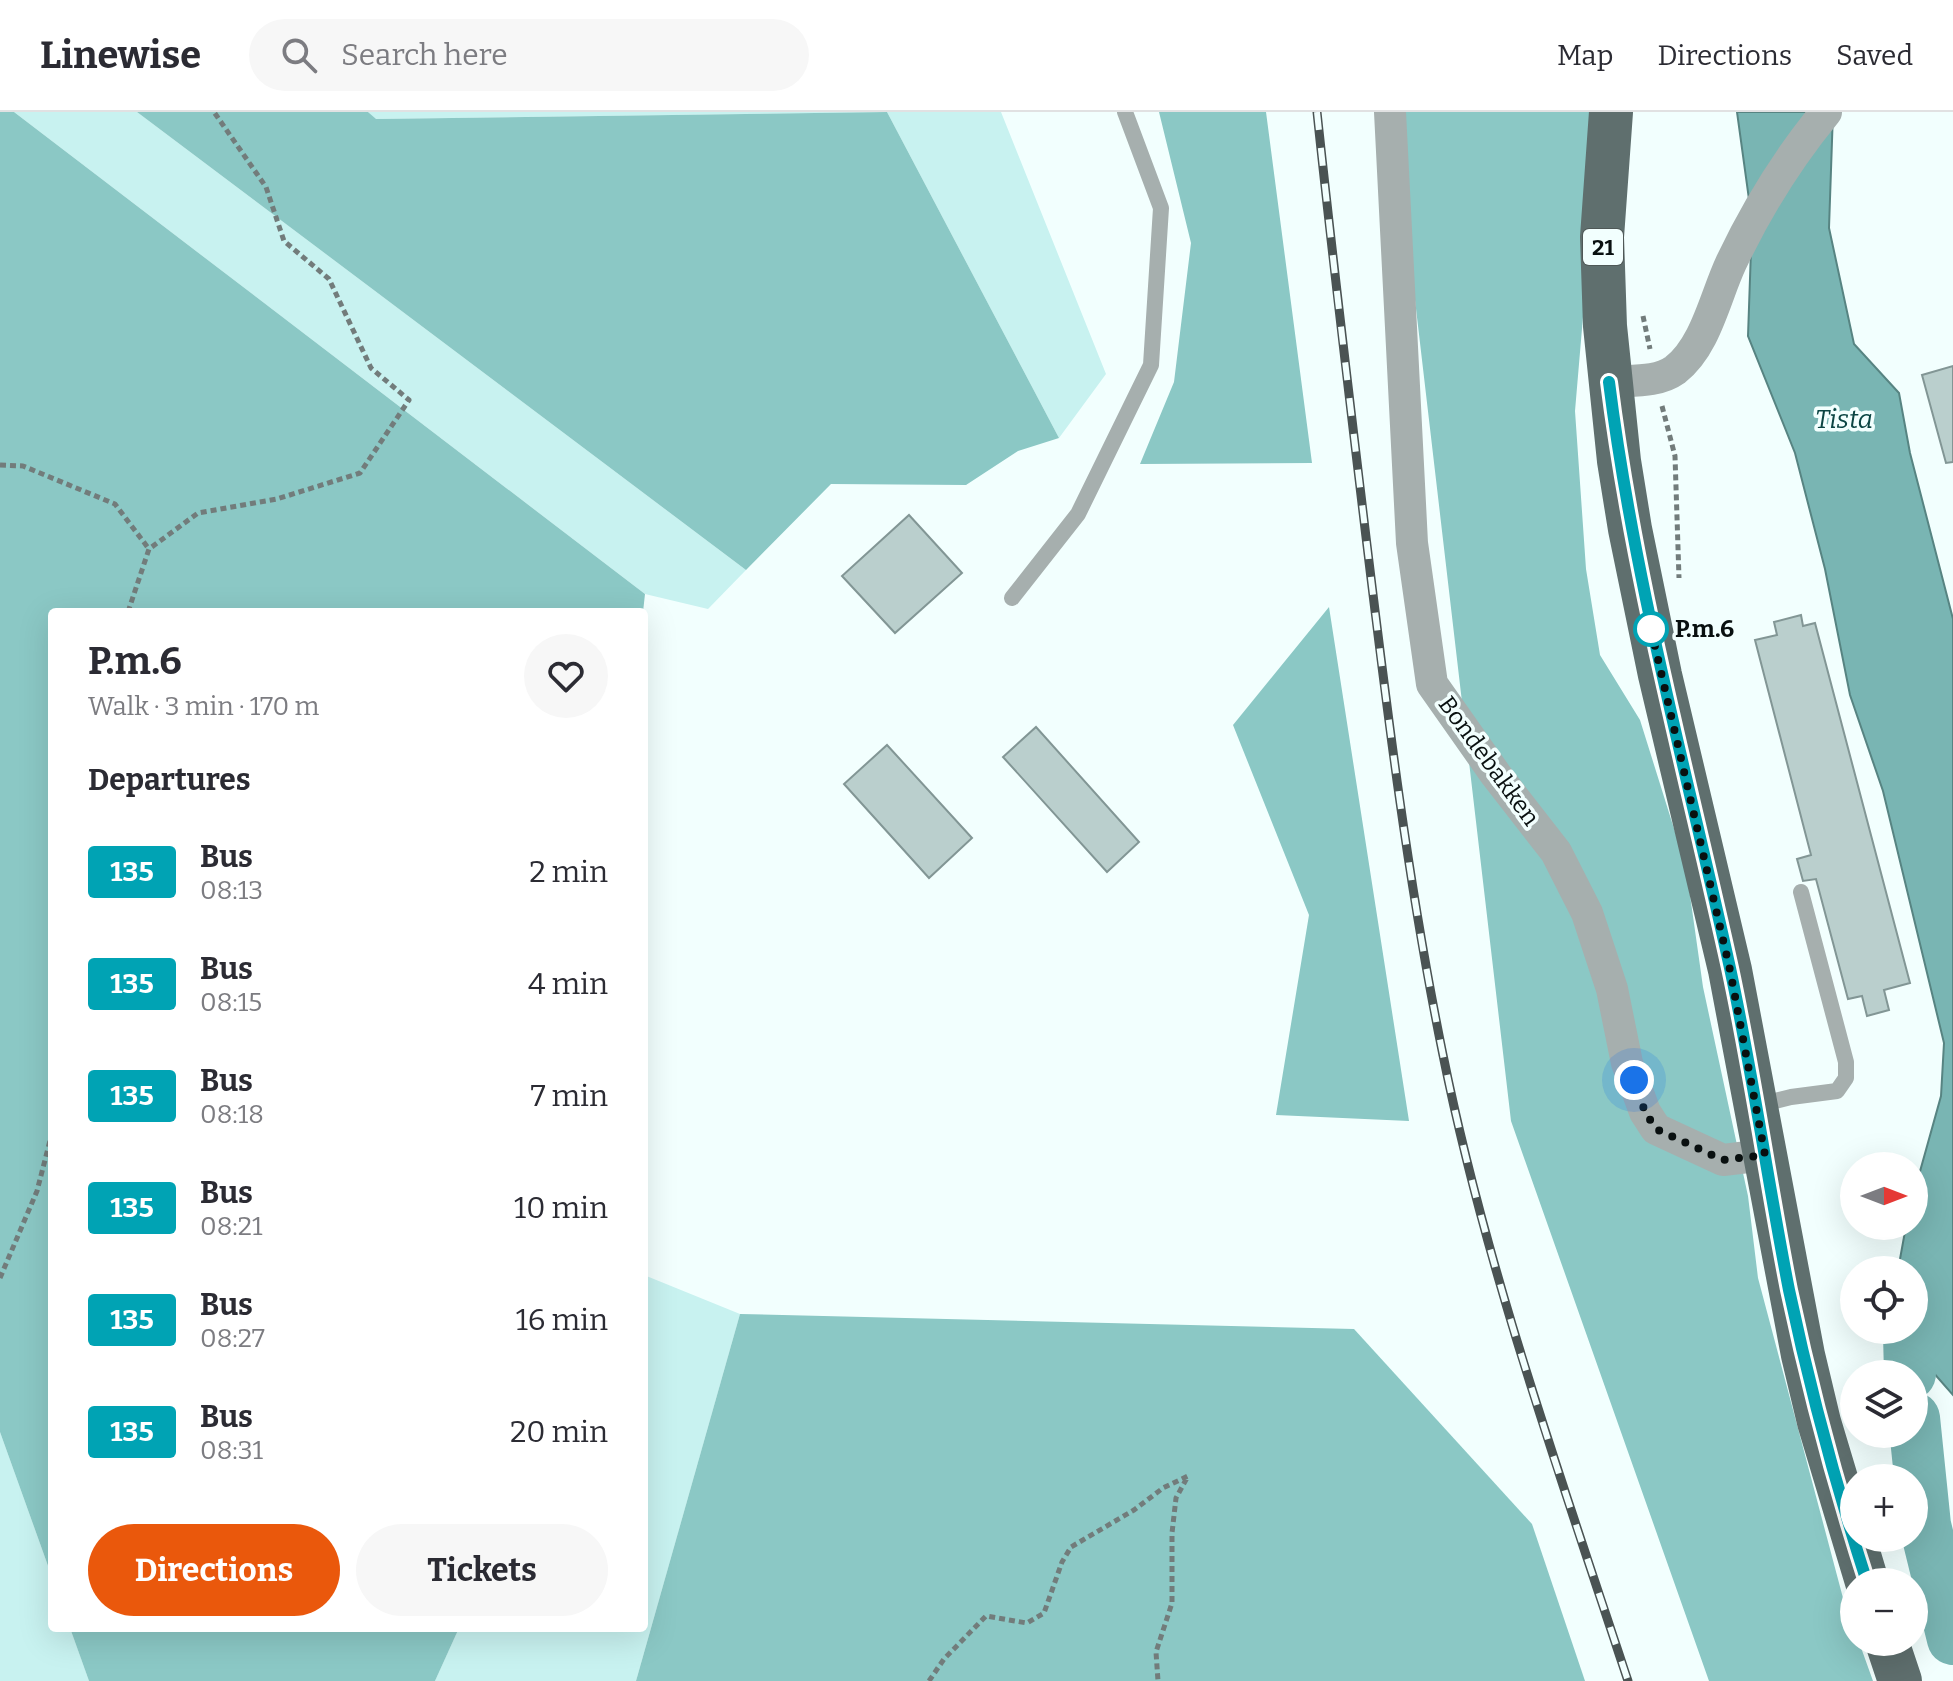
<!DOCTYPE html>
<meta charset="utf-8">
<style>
:root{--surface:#fff;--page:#f7f7f7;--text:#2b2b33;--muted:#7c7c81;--line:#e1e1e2;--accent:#ea580c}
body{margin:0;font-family:Bitter,serif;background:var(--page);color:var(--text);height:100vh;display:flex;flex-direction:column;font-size:30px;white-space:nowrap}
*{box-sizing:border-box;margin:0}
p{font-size:26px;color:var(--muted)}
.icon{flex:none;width:44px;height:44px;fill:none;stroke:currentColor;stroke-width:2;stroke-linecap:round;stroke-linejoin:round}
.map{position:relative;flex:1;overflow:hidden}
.details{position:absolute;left:48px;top:496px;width:600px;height:1024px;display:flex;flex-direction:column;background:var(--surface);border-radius:8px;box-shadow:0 8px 32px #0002}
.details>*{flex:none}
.badge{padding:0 16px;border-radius:6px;font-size:28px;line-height:52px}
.needle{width:52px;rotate:90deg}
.buttons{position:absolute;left:1840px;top:1040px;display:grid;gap:16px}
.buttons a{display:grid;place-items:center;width:88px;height:88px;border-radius:50%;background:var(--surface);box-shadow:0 8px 32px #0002;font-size:40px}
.you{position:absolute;width:40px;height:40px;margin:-20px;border:6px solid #fff;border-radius:50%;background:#1a73e8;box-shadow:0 0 0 12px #1a73e833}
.map>.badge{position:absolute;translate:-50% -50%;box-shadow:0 0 0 4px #fff}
h2{padding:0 40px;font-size:30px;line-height:72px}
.round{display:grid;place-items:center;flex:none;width:84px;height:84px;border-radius:42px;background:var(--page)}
.headline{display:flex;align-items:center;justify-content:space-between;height:136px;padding:0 40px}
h1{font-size:38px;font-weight:700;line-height:60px}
.action{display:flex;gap:16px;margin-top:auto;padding:16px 40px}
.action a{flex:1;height:92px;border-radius:48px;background:var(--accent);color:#fff;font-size:32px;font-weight:700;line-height:92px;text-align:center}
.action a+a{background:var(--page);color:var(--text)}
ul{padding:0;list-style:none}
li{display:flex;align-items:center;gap:24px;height:112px;padding:0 40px}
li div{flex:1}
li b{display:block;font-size:30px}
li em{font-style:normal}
li .badge{min-width:88px;font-weight:700;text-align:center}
header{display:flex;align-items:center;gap:48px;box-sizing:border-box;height:112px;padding:0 40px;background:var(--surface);border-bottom:2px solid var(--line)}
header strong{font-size:38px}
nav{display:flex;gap:44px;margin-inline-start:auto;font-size:28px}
.search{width:560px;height:72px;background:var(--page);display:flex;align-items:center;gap:20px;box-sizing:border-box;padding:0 28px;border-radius:44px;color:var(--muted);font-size:30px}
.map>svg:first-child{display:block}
.green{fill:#c8f2f0}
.forest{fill:#8bc8c5}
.water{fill:#79b5b3;stroke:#578482;stroke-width:2}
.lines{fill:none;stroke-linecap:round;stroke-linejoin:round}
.river{stroke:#79b5b3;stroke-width:52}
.building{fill:#bacfcd;stroke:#829695;stroke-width:2}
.path{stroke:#727c7b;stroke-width:5;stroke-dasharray:6 4;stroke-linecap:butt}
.service{stroke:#a6afae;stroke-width:16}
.minor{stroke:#a6afae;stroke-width:32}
.primary{stroke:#5f6f6e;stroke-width:44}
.rail-casing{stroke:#4a5353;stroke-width:9}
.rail{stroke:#f2fffe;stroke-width:6;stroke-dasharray:18;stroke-linecap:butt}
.line-casing{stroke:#fff;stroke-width:18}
.line{stroke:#00a3b4;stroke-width:12}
.walk{stroke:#091010;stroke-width:8;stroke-dasharray:0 14.4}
.stop-dot{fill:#fff;stroke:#00a3b4;stroke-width:4}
.labels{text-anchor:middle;stroke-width:7;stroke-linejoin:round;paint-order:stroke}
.shield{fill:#f2fffe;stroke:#4f5857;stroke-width:2}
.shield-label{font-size:22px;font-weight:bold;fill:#091010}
.stop-label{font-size:24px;font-weight:bold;fill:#091010;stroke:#f2fffe;text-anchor:start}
.street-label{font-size:24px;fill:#091010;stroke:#f2fffe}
.water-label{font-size:26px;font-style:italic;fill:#0b4543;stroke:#f2fffe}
</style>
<header>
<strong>Linewise</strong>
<div class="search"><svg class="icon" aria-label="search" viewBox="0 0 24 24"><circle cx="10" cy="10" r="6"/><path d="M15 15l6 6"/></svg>Search here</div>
<nav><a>Map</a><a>Directions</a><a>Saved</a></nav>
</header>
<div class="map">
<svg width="1953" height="1569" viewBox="0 0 1953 1569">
<rect width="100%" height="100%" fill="#f2fffe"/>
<g class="green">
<polygon points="14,0 137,0 746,458 708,497 645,482"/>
<polygon points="368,0 1001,0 1106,262 1059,326 887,0 375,7"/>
<polygon points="644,1163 740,1202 636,1569 435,1569 459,1516 644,1516"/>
<polygon points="0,1320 52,1465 52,1516 70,1516 89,1569 0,1569"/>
</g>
<g class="forest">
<polygon points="0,0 14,0 645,482 643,500 52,500 52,1465 0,1320"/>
<polygon points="137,0 368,0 376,7 887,0 1059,326 1018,339 966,373 831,372 746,458"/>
<polygon points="1159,0 1266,0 1312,351 1140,352 1174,270 1191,131"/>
<polygon points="1393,0 1594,0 1588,146 1575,299 1586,457 1600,543 1640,608 1686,755 1703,875 1748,1084 1758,1166 1843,1486 1854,1516 1854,1530 1859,1530 1873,1569 1709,1569 1511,1009"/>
<polygon points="1329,495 1409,1009 1276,1003 1309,803 1233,613"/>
<polygon points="740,1202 1354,1217 1532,1412 1585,1569 636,1569"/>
<polygon points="70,1516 459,1516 435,1569 89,1569"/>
</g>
<polygon class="water" points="1737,0 1833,0 1829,116 1854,232 1899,281 1910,341 1953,507 1953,1283 1932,1259 1907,1254 1893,1218 1914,1218 1914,1158 1898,1158 1906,1114 1914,1114 1914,1081 1941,984 1944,931 1883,679 1850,583 1825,457 1795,341 1748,224 1752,109"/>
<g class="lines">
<g class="river">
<polyline points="1910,1262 1909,1222 1913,1218"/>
<polyline points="1914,1306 1925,1413 1953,1527"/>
</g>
</g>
<g class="building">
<polygon points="1953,254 1953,350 1946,351 1922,263"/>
<polygon points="909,403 962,461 895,521 842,464"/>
<polygon points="1801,503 1803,514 1815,511 1910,871 1884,878 1889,898 1867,904 1862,884 1848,887 1816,767 1803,769 1797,747 1811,743 1755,528 1777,523 1774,510"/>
<polygon points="1036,615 1139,730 1107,760 1003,645"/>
<polygon points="887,633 972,726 929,766 844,672"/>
</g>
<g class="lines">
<g class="path">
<polyline points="1643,204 1650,237"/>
<polyline points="1662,294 1675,344 1679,466"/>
<polyline points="0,353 23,354 115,392 149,437"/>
<polyline points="128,500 149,437 198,401 277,387 360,361 409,288 371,256 329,167 284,129 266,75 214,0"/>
<polyline points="0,1166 37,1079 52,1021"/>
<polyline points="929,1569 944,1547 986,1504 1027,1511 1044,1501 1062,1450 1071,1435 1134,1398 1163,1376 1188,1364 1176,1386 1172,1421 1172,1491 1156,1540 1158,1569"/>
</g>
<g class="service">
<polyline points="1012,486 1078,402 1151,253 1161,96 1125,0"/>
<polyline points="1758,993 1791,985 1837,979 1846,966 1846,950 1801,780"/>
</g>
<g class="minor">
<polyline points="1390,0 1412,431 1432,572 1496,663 1556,740 1587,801 1612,877 1627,951 1645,1000 1656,1017 1723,1048 1765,1043"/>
<path d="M1609,270C1631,268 1657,271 1675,258C1706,234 1715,185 1731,151C1756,98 1789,45 1826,0"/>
</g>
<g class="primary">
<polyline points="1611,0 1602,125 1605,214 1619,349 1630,417 1660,563 1730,858 1803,1243 1819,1310 1867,1470"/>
<polyline points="1887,1530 1900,1569"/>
</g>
<g class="rail-casing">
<path id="rail" d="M1317,0C1332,142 1349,283 1366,425C1387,598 1408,772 1443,943C1486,1156 1560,1363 1628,1569"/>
</g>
<use href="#rail" class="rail"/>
</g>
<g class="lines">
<g class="line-casing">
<path id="line" d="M1609,270C1634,469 1687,661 1730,856C1753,963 1768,1071 1789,1178C1810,1277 1836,1374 1867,1470"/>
</g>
<use href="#line" class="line"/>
<polyline class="walk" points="1634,968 1645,1000 1656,1017 1723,1048 1765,1043 1730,858 1648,504 1651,517"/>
</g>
<circle class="stop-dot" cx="1651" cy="517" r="16"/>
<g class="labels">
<rect class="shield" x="1583" y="117" width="40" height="36" rx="6"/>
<g class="shield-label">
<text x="1603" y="143">21</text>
</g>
<g class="stop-label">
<text x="1675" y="525">P.m.6</text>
</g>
<g class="street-label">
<text transform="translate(1489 649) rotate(54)" y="8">Bondebakken</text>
</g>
<g class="water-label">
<text x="1844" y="316">Tista</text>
</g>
</g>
</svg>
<div class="buttons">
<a><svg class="needle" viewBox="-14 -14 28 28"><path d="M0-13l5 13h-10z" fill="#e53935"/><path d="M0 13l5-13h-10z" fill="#7c7c81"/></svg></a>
<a><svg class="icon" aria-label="locate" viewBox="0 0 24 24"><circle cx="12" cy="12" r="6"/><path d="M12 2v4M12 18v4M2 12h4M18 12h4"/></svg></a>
<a><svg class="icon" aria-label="layers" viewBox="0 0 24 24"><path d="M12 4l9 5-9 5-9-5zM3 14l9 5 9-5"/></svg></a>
<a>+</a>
<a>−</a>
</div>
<div class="you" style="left:1634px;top:968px"></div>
<section class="details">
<div class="headline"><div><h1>P.m.6</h1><p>Walk · 3 min · 170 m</p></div><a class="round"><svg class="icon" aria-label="heart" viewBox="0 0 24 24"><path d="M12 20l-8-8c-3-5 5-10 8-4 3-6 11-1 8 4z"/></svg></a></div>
<h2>Departures</h2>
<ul>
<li><span class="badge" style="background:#00a3b4;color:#fff">135</span><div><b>Bus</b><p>08:13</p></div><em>2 min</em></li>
<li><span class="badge" style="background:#00a3b4;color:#fff">135</span><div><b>Bus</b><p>08:15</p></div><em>4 min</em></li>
<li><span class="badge" style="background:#00a3b4;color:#fff">135</span><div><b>Bus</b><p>08:18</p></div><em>7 min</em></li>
<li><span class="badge" style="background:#00a3b4;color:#fff">135</span><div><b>Bus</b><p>08:21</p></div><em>10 min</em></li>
<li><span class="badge" style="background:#00a3b4;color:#fff">135</span><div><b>Bus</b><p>08:27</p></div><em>16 min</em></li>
<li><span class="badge" style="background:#00a3b4;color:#fff">135</span><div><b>Bus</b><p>08:31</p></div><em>20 min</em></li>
</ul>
<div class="action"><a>Directions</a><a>Tickets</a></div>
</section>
</div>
